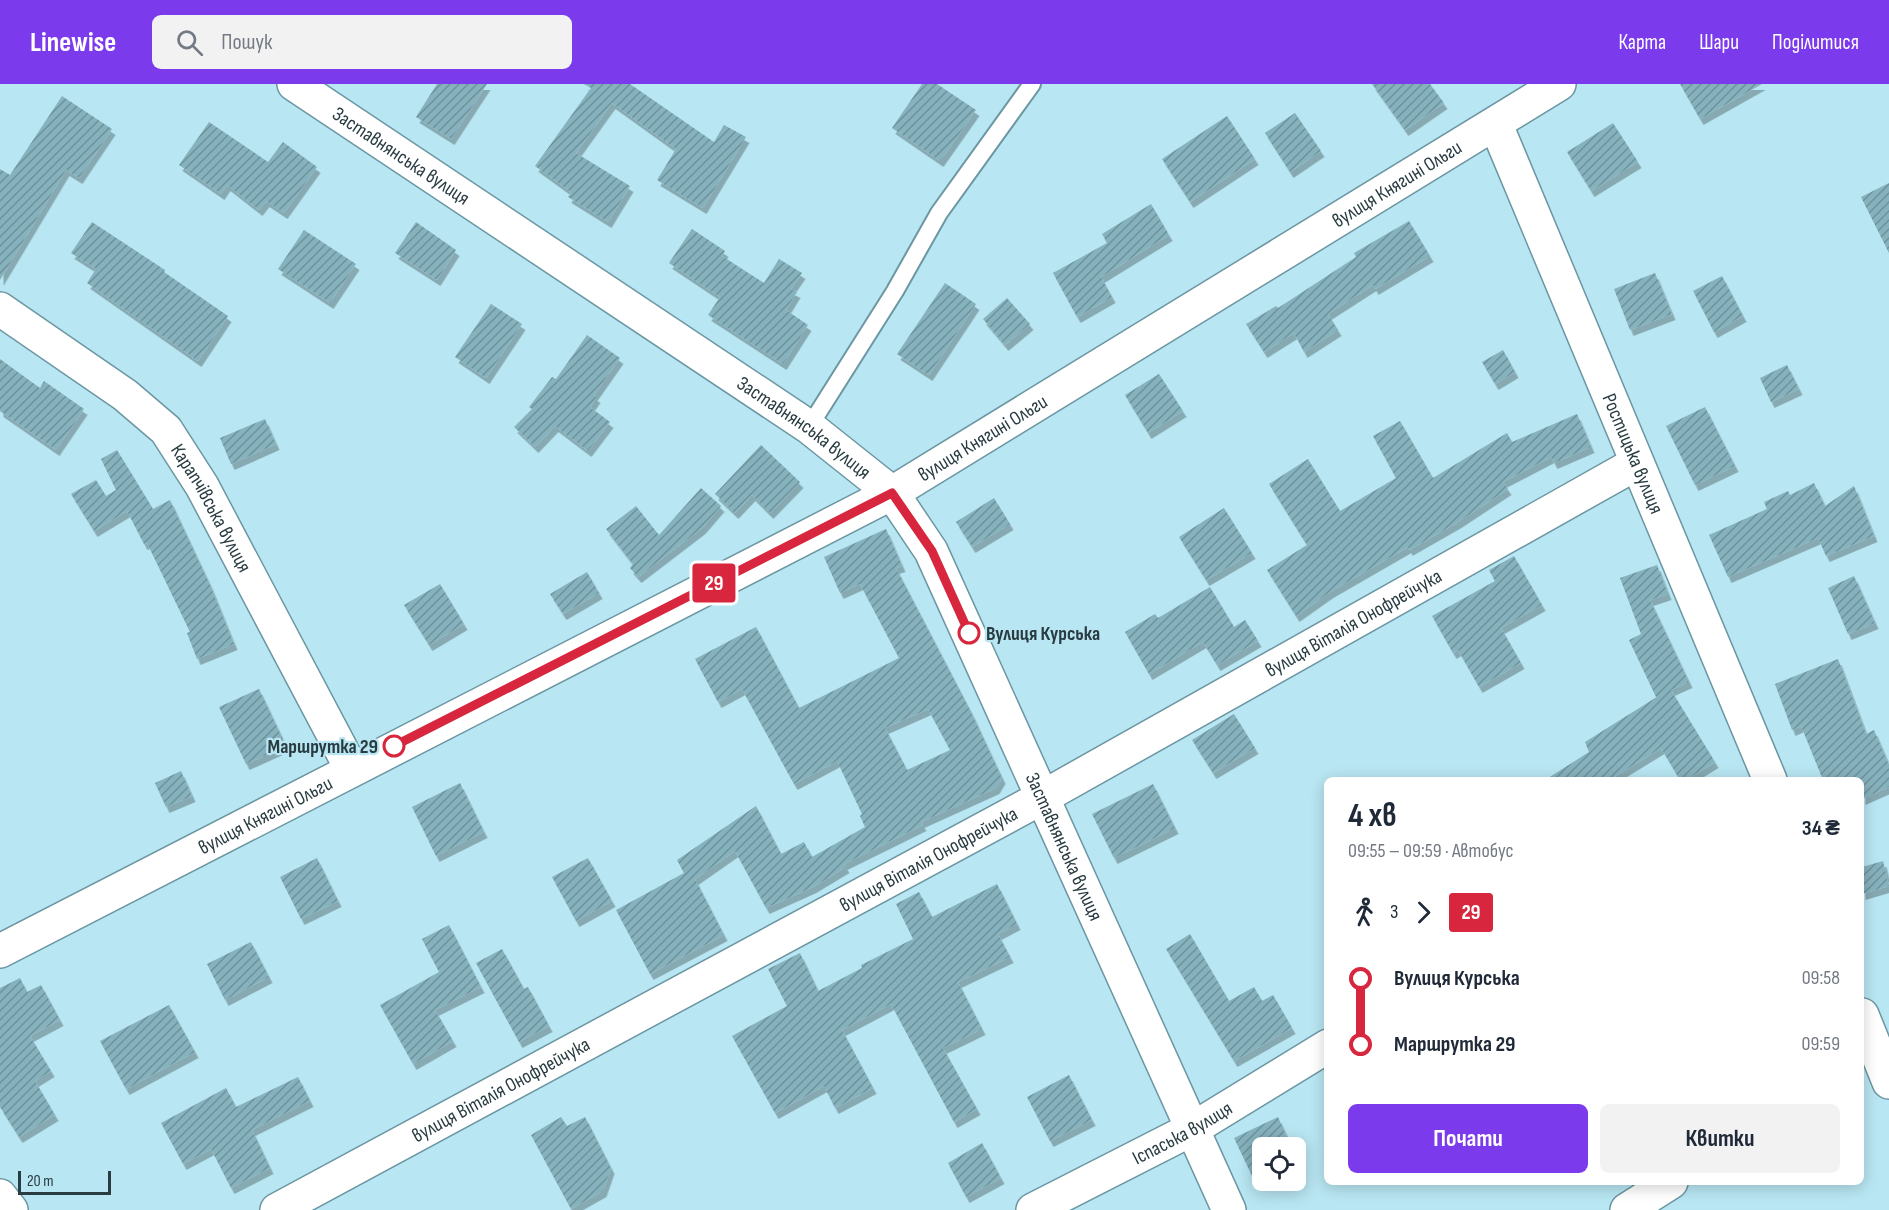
<!DOCTYPE html>
<html lang="uk">
<meta charset="utf-8">
<style>
:root{--surface:#fff;--page:#f2f2f3;--text:#1f2937;--muted:#747a83;--accent:#7c3aed}
body{margin:0;font-family:"Sofia Sans Condensed",sans-serif;background:var(--page);color:var(--text);height:100vh;display:flex;flex-direction:column;font-size:22px;white-space:nowrap}
*{box-sizing:border-box;margin:0}
p{font-size:20px;color:var(--muted)}
.icon{flex:none;width:33px;height:33px;fill:none;stroke:currentColor;stroke-width:2;stroke-linecap:round;stroke-linejoin:round}
.map{position:relative;flex:1;overflow:hidden}
.panel{position:absolute;left:1324px;top:693px;width:540px;height:408px;display:flex;flex-direction:column;background:var(--surface);border-radius:9px;box-shadow:0 3px 15px #0003}
.panel>*{flex:none}
.badge{padding:0 12px;border-radius:4px;font-size:21px;line-height:39px}
.tools{position:absolute;left:1252px;top:1053px;display:grid;gap:12px}
.tools a{display:grid;place-items:center;width:54px;height:54px;border-radius:9px;background:var(--surface);box-shadow:0 3px 15px #0003;font-size:30px}
.scale{position:absolute;left:18px;bottom:15px;width:93px;box-sizing:border-box;padding-left:6px;border:3px solid #293c41;border-top:0;font-size:16px;line-height:21px;white-space:nowrap;color:#293c41;-webkit-text-stroke:4px #b8e6f2;paint-order:stroke}
.map>.badge{position:absolute;translate:-50% -50%;box-shadow:0 0 0 3px #fff}
.legs{display:flex;align-items:center;gap:9px;height:66px;padding:0 24px;font-size:20px}
.legs p{margin-inline-start:auto}
.summary{display:flex;align-items:center;justify-content:space-between;height:102px;padding:0 24px}
h1{font-size:33px;font-weight:700;line-height:45px}
.action{display:flex;gap:12px;margin-top:auto;padding:12px 24px}
.action a{flex:1;height:69px;border-radius:9px;background:var(--accent);color:#fff;font-size:24px;font-weight:700;line-height:69px;text-align:center}
.action a+a{background:var(--page);color:var(--text)}
ul{padding:0 24px;list-style:none}
li{display:flex;align-items:center;gap:21px;height:66px;font-size:22px}
li i{display:grid;place-items:center;width:9px;height:100%;margin:0 8px;background:currentColor}
li i::after{content:'';width:15px;height:15px;margin:-8px;border:4px solid;border-radius:50%;background:var(--surface)}
li p{margin-inline-start:auto}
li:first-child i{background:linear-gradient(#0000 50%,currentColor 0)}
li:last-child i{background:linear-gradient(currentColor 50%,#0000 0)}
header{display:flex;align-items:center;gap:36px;box-sizing:border-box;height:84px;padding:0 30px;background:var(--accent);color:#fff}
header strong{font-size:28px}
nav{display:flex;gap:33px;margin-inline-start:auto;font-size:21px}
.search{width:420px;height:54px;background:var(--page);display:flex;align-items:center;gap:15px;box-sizing:border-box;padding:0 21px;border-radius:9px;color:var(--muted);font-size:22px}
.map>svg:first-child{display:block}
.building{fill:url(#building-hatch);fill-rule:evenodd;filter:url(#shadow)}
.lines{fill:none;stroke-linecap:round;stroke-linejoin:round}
.lane-casing{stroke:#6b96a2;stroke-width:20}
.street-casing{stroke:#6b96a2;stroke-width:36}
.secondary-casing{stroke:#6b96a2;stroke-width:36}
.lane{stroke:#fff;stroke-width:16}
.street{stroke:#fff;stroke-width:33}
.secondary{stroke:#fff;stroke-width:33}
.line-1-casing{stroke:#fff;stroke-width:14}
.line-1{stroke:#d7263d;stroke-width:9}
.stop-1-dot{fill:#fff;stroke:#d7263d;stroke-width:3}
.labels{text-anchor:middle;stroke-width:4.5;stroke-linejoin:round;paint-order:stroke}
.street-label{font-size:20px;fill:#293c41;stroke:#b8e6f2}
.stop-label{font-size:20px;font-weight:bold;fill:#293c41;stroke:#b8e6f2;text-anchor:start}
</style>
<header>
<strong>Linewise</strong>
<div class="search"><svg class="icon" aria-label="search" viewBox="0 0 24 24"><circle cx="10" cy="10" r="6"/><path d="M15 15l6 6"/></svg>Пошук</div>
<nav><a>Карта</a><a>Шари</a><a>Поділитися</a></nav>
</header>
<div class="map">
<svg width="1889" height="1126" viewBox="0 0 1889 1126">
<defs>
<pattern id="building-hatch" width="6" height="6" patternUnits="userSpaceOnUse" patternTransform="scale(1.5)"><rect width="6" height="6" fill="#86b2be"/><path d="M-1 1l2-2M0 6l6-6M5 7l2-2" fill="none" stroke="#6e929c"/></pattern>
<filter id="shadow"><feDropShadow dx="3.5" dy="6" stdDeviation="0" flood-color="#0004"/></filter>
</defs>
<rect width="100%" height="100%" fill="#b8e6f2"/>
<g class="building">
<polygon points="437,0 487,0 451,55 416,33"/>
<polygon points="584,0 630,0 714,58 724,41 746,53 703,124 657,96 676,65 612,19 576,69 630,102 608,138 568,113 571,108 535,82 591,4"/>
<polygon points="922,0 937,0 976,26 940,77 892,44"/>
<polygon points="1372,0 1430,0 1444,19 1405,46"/>
<polygon points="1680,0 1762,0 1700,35"/>
<polygon points="62,12 112,45 79,94 66,86 0,196 0,85 10,91"/>
<polygon points="1295,29 1321,67 1290,88 1265,49"/>
<polygon points="1227,32 1255,75 1190,118 1162,75"/>
<polygon points="209,38 268,78 283,58 317,83 284,129 266,117 259,126 227,101 221,110 179,81"/>
<polygon points="1613,39 1638,78 1591,107 1567,68"/>
<polygon points="1889,99 1889,169 1861,113"/>
<polygon points="1151,120 1169,151 1101,193 1112,213 1077,233 1053,189 1107,159 1102,150"/>
<polygon points="1409,137 1430,172 1375,205 1373,201 1328,230 1338,246 1304,268 1294,249 1264,268 1246,240 1276,222 1278,224 1356,173 1354,169"/>
<polygon points="92,138 165,186 164,188 228,232 198,277 87,199 96,185 71,169"/>
<polygon points="416,138 456,166 437,196 395,169"/>
<polygon points="692,145 725,167 722,172 764,199 779,175 802,189 791,205 797,208 786,226 808,241 783,280 708,231 720,213 669,179"/>
<polygon points="304,146 356,180 330,219 278,185"/>
<polygon points="1655,189 1672,230 1630,246 1614,205"/>
<polygon points="1722,192 1743,232 1714,248 1693,207"/>
<polygon points="945,199 976,220 929,291 897,270"/>
<polygon points="1007,214 1030,240 1005,261 983,235"/>
<polygon points="491,220 522,240 486,294 455,273"/>
<polygon points="587,251 620,274 594,311 597,313 590,323 610,338 588,367 555,342 535,363 514,343 532,325 529,323 552,293 556,295"/>
<polygon points="1503,266 1515,288 1495,300 1482,278"/>
<polygon points="0,275 40,304 44,297 84,325 56,366 0,327"/>
<polygon points="1787,281 1799,305 1771,318 1760,294"/>
<polygon points="1159,290 1183,327 1148,349 1125,311"/>
<polygon points="1705,323 1735,382 1695,401 1666,342"/>
<polygon points="1577,330 1591,363 1554,379 1551,373 1503,398 1508,405 1458,438 1409,466 1408,463 1330,508 1296,532 1267,486 1307,461 1269,400 1308,375 1340,427 1396,394 1373,352 1400,337 1433,394 1507,349 1512,358"/>
<polygon points="265,335 276,360 231,380 220,354"/>
<polygon points="761,361 800,398 770,429 752,411 735,429 715,410"/>
<polygon points="117,366 153,425 170,416 210,501 234,560 197,575 187,549 190,548 147,459 144,460 127,427 94,447 71,410 96,396 106,412 116,406 101,375"/>
<polygon points="1814,399 1825,422 1854,402 1874,452 1826,472 1818,454 1728,493 1709,451 1767,425 1764,418 1788,407 1790,411"/>
<polygon points="701,404 721,422 702,444 638,493 630,484 633,480 606,445 636,422 659,451"/>
<polygon points="994,414 1010,440 972,463 956,438"/>
<polygon points="1224,424 1252,469 1206,496 1179,453"/>
<path d="M886,445L902,482L896,484L971,628L1002,694L996,704L921,738L923,741L844,780L846,783L813,803L766,824L735,767L695,795L724,851L650,890L616,826L684,789L677,776L756,722L781,770L804,758L812,773L865,743L860,732L862,730L837,677L794,700L742,605L718,618L695,575L756,543L799,624L899,574L860,500L840,509L824,473ZM928,625L950,666L907,686L885,644Z"/>
<polygon points="1514,472 1542,521 1501,544 1521,579 1479,603 1458,566 1453,569 1432,532 1495,497 1489,486"/>
<polygon points="1657,481 1668,510 1650,516 1689,598 1671,606 1715,678 1686,696 1680,696 1661,664 1609,696 1545,696 1589,668 1585,658 1660,611 1656,613 1629,556 1641,550 1620,494"/>
<polygon points="587,488 599,509 563,530 550,510"/>
<polygon points="1854,492 1875,539 1848,550 1828,504"/>
<polygon points="440,500 464,540 429,561 404,521"/>
<polygon points="1210,503 1234,543 1245,536 1258,557 1217,581 1203,558 1149,590 1125,548 1155,530 1158,534"/>
<polygon points="1838,575 1866,650 1874,646 1889,681 1889,703 1862,715 1862,696 1823,696 1801,642 1792,646 1775,600"/>
<polygon points="259,605 286,662 246,680 219,623"/>
<polygon points="1234,630 1255,664 1213,689 1192,656"/>
<polygon points="181,687 192,712 166,723 155,699"/>
<polygon points="460,699 484,748 436,772 412,723"/>
<polygon points="1153,700 1175,744 1114,774 1092,730"/>
<polygon points="317,774 338,817 301,835 280,793"/>
<polygon points="588,774 612,817 576,837 552,793"/>
<polygon points="1883,777 1889,802 1862,810 1862,783"/>
<polygon points="997,800 1017,840 998,850 1010,873 958,898 982,945 943,964 977,1025 954,1038 891,920 842,946 873,1004 835,1024 824,1002 775,1029 732,952 787,922 768,885 800,869 818,907 862,884 861,881 913,855 896,820 919,808 932,833"/>
<polygon points="449,841 481,903 435,926 453,957 413,980 380,921 439,888 422,855"/>
<polygon points="1190,850 1229,917 1254,903 1262,917 1273,911 1292,944 1234,977 1166,865"/>
<polygon points="251,858 269,893 225,916 207,880"/>
<polygon points="502,865 524,905 528,903 549,942 519,958 476,879"/>
<polygon points="20,894 27,908 41,901 60,936 30,952 51,987 35,997 55,1031 19,1053 0,1023 0,904"/>
<polygon points="169,921 195,968 126,1005 100,957"/>
<polygon points="1069,991 1092,1036 1050,1057 1027,1013"/>
<polygon points="298,993 310,1017 252,1046 270,1084 231,1104 211,1065 183,1080 161,1039 226,1004 236,1023"/>
<polygon points="561,1033 567,1042 585,1033 611,1084 603,1107 571,1125 531,1051"/>
<polygon points="1278,1033 1292,1064 1263,1064 1263,1089 1253,1094 1234,1054"/>
<polygon points="982,1059 1001,1094 966,1113 948,1079"/>
</g>
<g class="lines">
<g class="lane-casing">
<polyline id="lane" points="809,343 895,207 939,129 1032,0"/>
</g>
<g class="street-casing">
<g id="street">
<path id="s1" d="M1496,41L1770,696"/>
<path id="s2" d="M0,225L125,311L166,346L202,402L351,684"/>
<path id="s3" d="M0,867L892,409"/>
<polyline points="1862,931 1889,998"/>
<polyline points="0,1112 11,1126"/>
<path id="s4" d="M277,1126L1043,713L1637,379"/>
<path id="s5" d="M1033,1126L1194,1044L1328,962"/>
<polyline points="1627,1126 1671,1098"/>
</g>
</g>
<g class="secondary-casing">
<g id="secondary">
<path id="s6" d="M294,0L809,343L892,409L931,467L1229,1126"/>
<path id="s7" d="M892,409L1559,0"/>
</g>
</g>
<use href="#lane" class="lane"/>
<use href="#street" class="street"/>
<use href="#secondary" class="secondary"/>
</g>
<g class="lines">
<g class="line-1-casing">
<polyline id="line-1" points="394,662 892,409 932,467 969,549"/>
</g>
<use href="#line-1" class="line-1"/>
</g>
<g class="stop-1-dot">
<circle cx="969" cy="549" r="10"/>
<circle cx="394" cy="662" r="10"/>
</g>
<g class="labels">
<g class="street-label">
<text dy="7" stroke="none"><textPath href="#s6" startOffset="129">Заставнянська вулиця</textPath></text>
<text dy="7" stroke="none"><textPath href="#s7" startOffset="592">вулиця Княгині Ольги</textPath></text>
<text dy="7" stroke="none"><textPath href="#s6" startOffset="615">Заставнянська вулиця</textPath></text>
<text dy="7" stroke="none"><textPath href="#s7" startOffset="106">вулиця Княгині Ольги</textPath></text>
<text dy="7" stroke="none"><textPath href="#s1" startOffset="356">Ростицька вулиця</textPath></text>
<text dy="7" stroke="none"><textPath href="#s2" startOffset="296">Карапчівська вулиця</textPath></text>
<text dy="7" stroke="none"><textPath href="#s4" startOffset="1226">вулиця Віталія Онофрейчука</textPath></text>
<text dy="7" stroke="none"><textPath href="#s3" startOffset="298">вулиця Княгині Ольги</textPath></text>
<text dy="7" stroke="none"><textPath href="#s6" startOffset="1119">Заставнянська вулиця</textPath></text>
<text dy="7" stroke="none"><textPath href="#s4" startOffset="740">вулиця Віталія Онофрейчука</textPath></text>
<text dy="7" stroke="none"><textPath href="#s4" startOffset="254">вулиця Віталія Онофрейчука</textPath></text>
<text dy="7" stroke="none"><textPath href="#s5" startOffset="168">Іспаська вулиця</textPath></text>
</g>
<g class="stop-label">
<text x="986" y="556">Вулиця Курська</text>
<text x="378" y="669" text-anchor="end">Маршрутка 29</text>
</g>
</g>
</svg>
<div class="tools">
<a><svg class="icon" aria-label="locate" viewBox="0 0 24 24"><circle cx="12" cy="12" r="6"/><path d="M12 2v4M12 18v4M2 12h4M18 12h4"/></svg></a>
</div>
<div class="scale">20 m</div>
<b class="badge" style="left:714px;top:499px;background:#d7263d;color:#fff">29</b>
<section class="panel">
<div class="summary"><div><h1>4 хв</h1><p>09:55 – 09:59 · Автобус</p></div><b>34 ₴</b></div>
<div class="legs"><svg class="icon" aria-label="walk" viewBox="0 0 24 24"><circle cx="13" cy="4" r="2"/><path d="M13 8l-2 6 4 7M11 14l-3 7M7 12l3-4h3l4 4"/></svg>3<svg class="icon" aria-label="forward" viewBox="0 0 24 24"><path d="M9 5l7 7-7 7"/></svg><b class="badge" style="background:#d7263d;color:#fff">29</b></div>
<ul>
<li><i style="color:#d7263d"></i><b>Вулиця Курська</b><p>09:58</p></li>
<li><i style="color:#d7263d"></i><b>Маршрутка 29</b><p>09:59</p></li>
</ul>
<div class="action"><a>Почати</a><a>Квитки</a></div>
</section>
</div>
